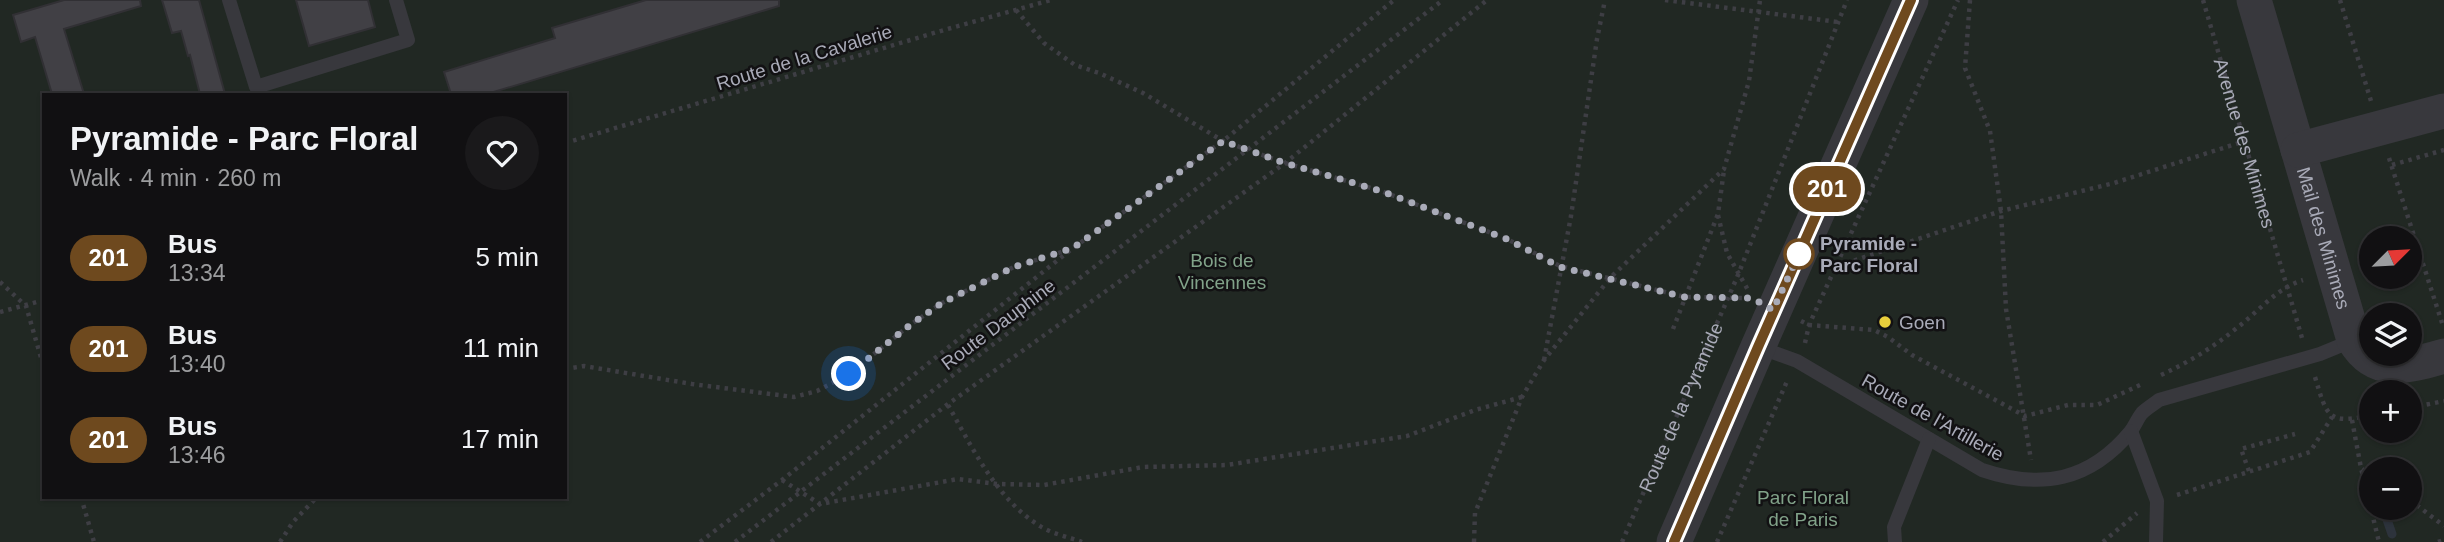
<!DOCTYPE html>
<meta charset="utf-8">
<style>
:root{--surface:#111012;--page:#1a191b;--text:#f1f3f6;--muted:#9c9d9f;--line:#303032}
body{margin:0;font-family:Helvetica,sans-serif;background:var(--page);color:var(--text);height:100vh;display:flex;flex-direction:column;font-size:26px;white-space:nowrap}
*{box-sizing:border-box;margin:0}
p{font-size:23px;color:var(--muted)}
.icon{flex:none;width:38px;height:38px;fill:none;stroke:currentColor;stroke-width:2;stroke-linecap:round;stroke-linejoin:round}
.map{position:relative;flex:1;overflow:hidden}
.sheet{position:absolute;left:42px;top:93px;width:525px;height:406px;display:flex;flex-direction:column;background:var(--surface);border-radius:0px;box-shadow:0 2px 5px #0004,0 0 0 2px var(--line)}
.sheet>*{flex:none}
.badge{padding:0 14px;border-radius:23px;font-size:24px;line-height:46px}
.needle{width:46px;rotate:66deg}
.tools{position:absolute;left:2359px;top:226px;display:grid;gap:14px}
.tools a{display:grid;place-items:center;width:63px;height:63px;border-radius:50%;background:var(--surface);box-shadow:0 2px 5px #0004,0 0 0 2px var(--line);font-size:35px}
.you{position:absolute;width:35px;height:35px;margin:-18px;border:5px solid #fff;border-radius:50%;background:#1a73e8;box-shadow:0 0 0 10px #1a73e833}
.map>.badge{position:absolute;translate:-50% -50%;box-shadow:0 0 0 4px #fff}
.round{display:grid;place-items:center;flex:none;width:74px;height:74px;border-radius:37px;background:var(--page)}
.overview{display:flex;align-items:center;justify-content:space-between;height:119px;padding:0 28px}
h1{font-size:33px;font-weight:600;line-height:52px}
ul{padding:0;list-style:none}
li{display:flex;align-items:center;gap:21px;height:91px;padding:0 28px}
li div{flex:1}
li b{display:block;font-size:26px}
li em{font-style:normal}
li .badge{min-width:77px;font-weight:700;text-align:center}
.map>svg:first-child{display:block}
.green{fill:#212823;fill-rule:evenodd}
.lines{fill:none;stroke-linecap:round;stroke-linejoin:round}
.stream{stroke:#2d333c;stroke-width:9}
.building{fill:#414045;stroke:#313034;stroke-width:2}
.path{stroke:#3e3e44;stroke-width:4.5;stroke-dasharray:3.5 5;stroke-linecap:butt}
.service{stroke:#38383d;stroke-width:14}
.tertiary{stroke:#38383d;stroke-width:35}
.line-casing{stroke:#fff;stroke-width:16}
.line{stroke:#6e491e;stroke-width:10}
.walk{stroke:#a9abb8;stroke-width:7;stroke-dasharray:0 12.6}
.stop-dot{fill:#fff;stroke:#6e491e;stroke-width:3.5}
.poi-dot{fill:#eacf3c;stroke:#121113;stroke-width:2.5}
.labels{text-anchor:middle;stroke-width:5;stroke-linejoin:round;paint-order:stroke}
.street-label{font-size:19px;fill:#a9abb8;stroke:#121113}
.stop-label{font-size:19px;font-weight:bold;fill:#a9abb8;stroke:#121113;text-anchor:start}
.park-label{font-size:19px;fill:#81a289;stroke:#121113}
.poi-label{font-size:19px;fill:#a9abb8;stroke:#121113;text-anchor:start}
</style>
<div class="map">
<svg width="2444" height="542" viewBox="0 0 2444 542">
<rect width="100%" height="100%" fill="#171618"/>
<path class="green" d="M0,0H2444V542H0ZM44,94H565V497H44ZM2371,238H2410V276H2371ZM2371,315H2410V354H2371ZM2371,392H2410V430H2371ZM2371,469H2410V508H2371Z"/>
<g class="lines">
<polyline class="stream" points="2383,508 2392,534"/>
</g>
<g class="building">
<polygon points="64,0 140,0 141,6 64,29 84,94 52,94 35,37 21,42 13,15"/>
<polygon points="162,0 199,0 225,94 200,94 190,55 188,56 181,31 172,33"/>
<polygon points="296,0 368,0 375,27 309,46"/>
<polygon points="646,0 779,0 779,6 487,94 451,94 444,72 555,38 552,28"/>
</g>
<g class="lines">
<g class="path">
<polyline points="1665,0 1838,22"/>
<polyline points="1970,0 1965,68 1990,131 2001,211 2006,309 2031,460"/>
<path id="s1" d="M2203,0L2302,338"/>
<polyline points="2340,0 2371,101"/>
<polyline points="1016,10 1044,43 1075,65 1099,73 1143,93 1223,141 1285,163 1381,191 1507,239 1560,266 1685,297 1745,298"/>
<polyline points="565,143 944,30 1051,0"/>
<polyline points="2389,158 2443,326"/>
<polyline points="2392,165 2444,150"/>
<polyline points="1718,215 1727,253 1748,290"/>
<polyline points="2361,260 2371,257"/>
<polyline points="1838,266 2001,211 2114,183 2245,141"/>
<polyline points="0,282 26,306 44,368"/>
<polyline points="0,312 44,300"/>
<polyline points="1801,321 1809,325 1874,330 1888,337 1912,355 2025,416 2068,405 2097,405 2140,385"/>
<polyline points="1673,329 1718,214 1724,170"/>
<polyline points="1805,343 1809,325 1958,0"/>
<polyline points="1544,360 1571,216 1597,39 1605,0"/>
<polyline points="565,369 584,366 692,384 794,397 817,391 849,374 910,325 942,303 1014,267 1071,249"/>
<path d="M2161,375C2189,362 2214,347 2238,327C2260,310 2277,288 2303,280"/>
<path d="M2315,377C2327,417 2328,425 2371,415"/>
<path d="M948,405C972,447 997,500 1040,526C1052,534 1069,537 1082,542"/>
<polyline points="2410,408 2444,401"/>
<polyline points="2352,420 2361,468 2379,542"/>
<polyline points="2362,469 2371,475"/>
<polyline points="2249,471 2241,449 2295,434"/>
<polyline points="782,480 820,504 958,479 997,484 1044,485 1143,467 1227,465 1407,436 1475,410 1522,397"/>
<polyline points="2177,495 2310,452 2332,417"/>
<polyline points="81,497 94,542"/>
<polyline points="2410,500 2444,526"/>
<polyline points="280,542 293,522 317,497"/>
<polyline points="700,542 782,480 1073,248 1223,141 1394,0"/>
<polyline points="735,542 1443,0"/>
<polyline points="771,542 948,404 1285,163 1487,0"/>
<polyline points="1474,542 1475,513 1522,397 1544,360 1611,277 1724,169 1749,81 1760,0"/>
<path id="s2" d="M1622,542L1738,275L1847,0"/>
<polyline points="1717,542 1788,379"/>
<polyline points="2103,542 2137,513"/>
<polyline points="2438,542 2444,540"/>
</g>
<g class="service">
<polyline points="229,0 256,87 408,40 396,0"/>
<path d="M1758,347L1797,361L1982,470C2041,490 2090,481 2131,431C2135,425 2138,418 2142,413C2147,408 2154,404 2159,400L2320,354L2354,340"/>
<polyline points="2131,431 2157,501 2156,542"/>
<polyline points="1895,542 1894,527 1929,439"/>
</g>
<g class="tertiary">
<path id="s3" d="M2254,0L2354,340C2376,377 2409,366 2444,356"/>
<polyline points="2298,150 2444,111"/>
<polyline points="1674,542 1758,347 1911,0"/>
</g>
</g>
<g class="lines">
<g class="line-casing">
<polyline id="line" points="1674,542 1758,347 1911,0"/>
</g>
<use href="#line" class="line"/>
<polyline class="walk" points="849,374 910,325 942,303 1014,267 1073,248 1223,141 1285,163 1381,191 1507,239 1560,267 1685,297 1752,298 1773,310 1799,254"/>
</g>
<circle class="stop-dot" cx="1799" cy="254" r="14"/>
<circle class="poi-dot" cx="1885" cy="322" r="7"/>
<g class="labels">
<g class="street-label">
<text transform="translate(804 57) rotate(-17)" y="7">Route de la Cavalerie</text>
<text dy="7" stroke="none"><textPath href="#s1" startOffset="149">Avenue des Minimes</textPath></text>
<text dy="7" stroke="none"><textPath href="#s3" startOffset="248">Mail des Minimes</textPath></text>
<text transform="translate(998 324) rotate(-37)" y="7">Route Dauphine</text>
<text dy="7" stroke="none"><textPath href="#s2" startOffset="147">Route de la Pyramide</textPath></text>
<text transform="translate(1933 417) rotate(29)" y="7">Route de l'Artillerie</text>
</g>
<g class="stop-label">
<text x="1820" y="250">Pyramide -<tspan x="1820" dy="22">Parc Floral</tspan></text>
</g>
<g class="park-label">
<text x="1222" y="267">Bois de<tspan x="1222" dy="22">Vincennes</tspan></text>
<text x="1803" y="504">Parc Floral<tspan x="1803" dy="22">de Paris</tspan></text>
</g>
<g class="poi-label">
<text x="1899" y="329">Goen</text>
</g>
</g>
</svg>
<div class="tools">
<a><svg class="needle" viewBox="-14 -14 28 28"><path d="M0-13l5 13h-10z" fill="#e53935"/><path d="M0 13l5-13h-10z" fill="#9c9d9f"/></svg></a>
<a><svg class="icon" aria-label="layers" viewBox="0 0 24 24"><path d="M12 4l9 5-9 5-9-5zM3 14l9 5 9-5"/></svg></a>
<a>+</a>
<a>−</a>
</div>
<div class="you" style="left:849px;top:374px"></div>
<b class="badge" style="left:1827px;top:189px;background:#6e491e;color:#fff">201</b>
<section class="sheet">
<div class="overview"><div><h1>Pyramide - Parc Floral</h1><p>Walk · 4 min · 260 m</p></div><a class="round"><svg class="icon" aria-label="heart" viewBox="0 0 24 24"><path d="M12 20l-8-8c-3-5 5-10 8-4 3-6 11-1 8 4z"/></svg></a></div>
<ul>
<li><span class="badge" style="background:#6e491e;color:#fff">201</span><div><b>Bus</b><p>13:34</p></div><em>5 min</em></li>
<li><span class="badge" style="background:#6e491e;color:#fff">201</span><div><b>Bus</b><p>13:40</p></div><em>11 min</em></li>
<li><span class="badge" style="background:#6e491e;color:#fff">201</span><div><b>Bus</b><p>13:46</p></div><em>17 min</em></li>
</ul>
</section>
</div>
